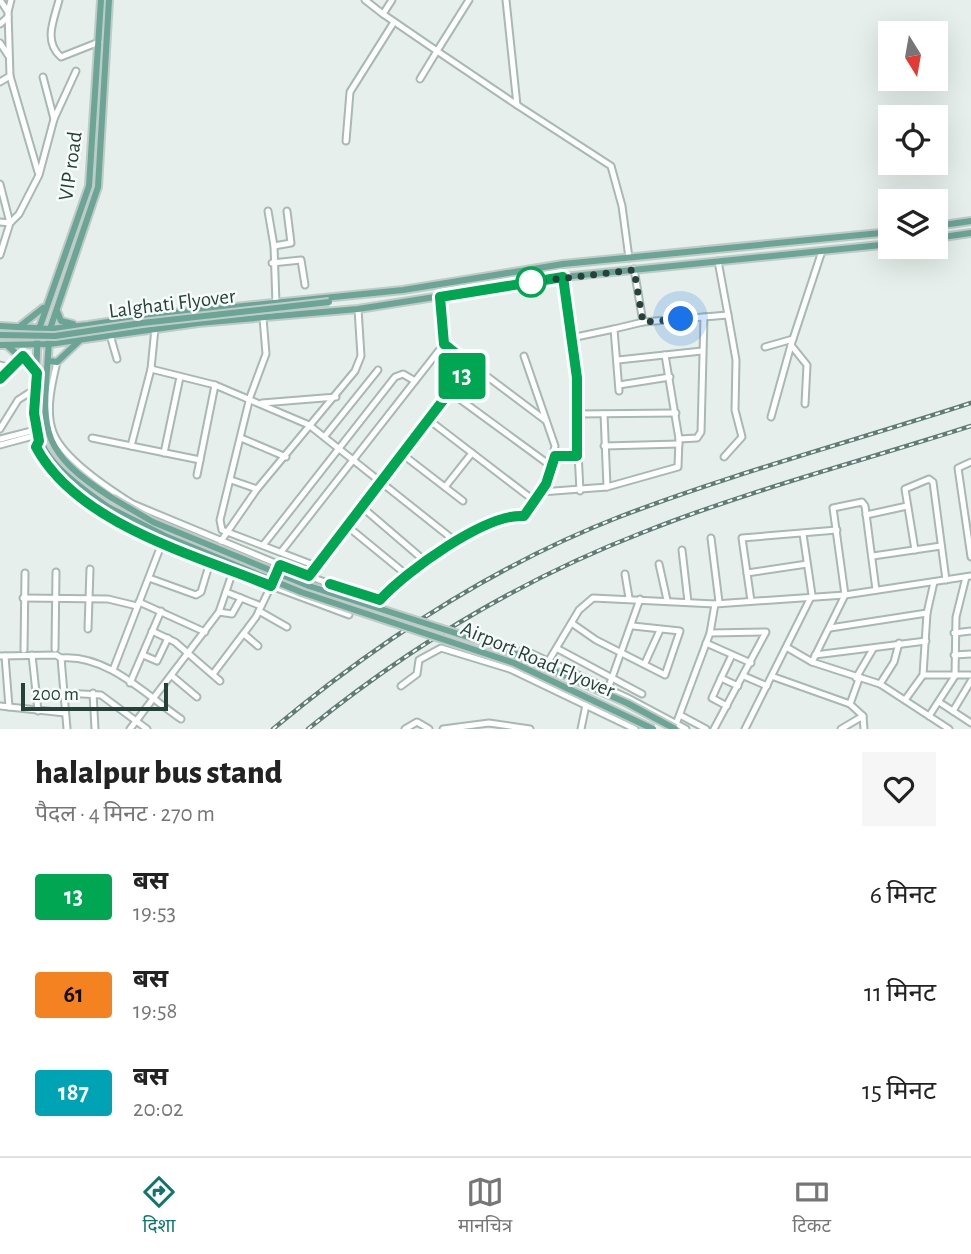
<!DOCTYPE html>
<html lang="hi">
<meta charset="utf-8">
<style>
:root{--surface:#fff;--page:#f6f6f6;--text:#222;--muted:#767676;--line:#e0e0e0;--accent:#0f766e}
body{margin:0;font-family:"Alegreya Sans","Noto Sans Devanagari",sans-serif;background:var(--page);color:var(--text);height:100vh;display:flex;flex-direction:column;font-size:26px;white-space:nowrap}
*{box-sizing:border-box;margin:0}
p{font-size:23px;color:var(--muted)}
.icon{flex:none;width:38px;height:38px;fill:none;stroke:currentColor;stroke-width:2;stroke-linecap:round;stroke-linejoin:round}
.map{position:relative;height:729px;overflow:hidden}
.side{display:flex;flex-direction:column;background:var(--surface);flex:1}
.side>*{flex:none}
.badge{padding:0 14px;border-radius:5px;font-size:24px;line-height:46px}
.needle{width:46px;rotate:169deg}
.controls{position:absolute;left:878px;top:21px;display:grid;gap:14px}
.controls a{display:grid;place-items:center;width:70px;height:70px;border-radius:0px;background:var(--surface);box-shadow:0 7px 28px #0002;font-size:35px}
.scale{position:absolute;left:21px;bottom:18px;width:147px;box-sizing:border-box;padding-left:7px;border:4px solid #24423a;border-top:0;font-size:19px;line-height:24px;white-space:nowrap;color:#24423a;-webkit-text-stroke:5px #f7fbf9;paint-order:stroke}
.you{position:absolute;width:35px;height:35px;margin:-18px;border:5px solid #fff;border-radius:50%;background:#1a73e8;box-shadow:0 0 0 10px #1a73e833}
.map>.badge{position:absolute;translate:-50% -50%;box-shadow:0 0 0 4px #fff}
.round{display:grid;place-items:center;flex:none;width:74px;height:74px;border-radius:0px;background:var(--page)}
.summary{display:flex;align-items:center;justify-content:space-between;height:119px;padding:0 35px}
h1{font-size:33px;font-weight:800;line-height:52px}
ul{padding:0;list-style:none}
li{display:flex;align-items:center;gap:21px;height:98px;padding:0 35px}
li div{flex:1}
li b{display:block;font-size:26px}
li em{font-style:normal}
li .badge{min-width:77px;font-weight:700;text-align:center}
.menu{display:flex;justify-content:space-around;align-items:center;height:98px;border-top:2px solid var(--line);background:var(--surface);font-size:19px;color:var(--muted)}
.menu a{display:grid;justify-items:center;gap:4px}
.menu .selected{color:var(--accent)}
.map>svg:first-child{display:block}
.lines{fill:none;stroke-linecap:round;stroke-linejoin:round}
.minor-casing{stroke:#a8b8b2;stroke-width:9}
.major-casing{stroke:#c2cac8;stroke-width:10}
.minor{stroke:#fff;stroke-width:5}
.major{stroke:#6aa596;stroke-width:6}
.rail-casing{stroke:#5f7d75;stroke-width:4.5}
.rail{stroke:#f7fbf9;stroke-width:2;stroke-dasharray:5;stroke-linecap:butt}
.major-bridge-casing{stroke:#c2cac8;stroke-width:10;stroke-linecap:butt}
.major-bridge{stroke:#6aa596;stroke-width:6}
.line-casing{stroke:#fff;stroke-width:16}
.line{stroke:#00a651;stroke-width:10}
.walk{stroke:#24423a;stroke-width:7;stroke-dasharray:0 12.6}
.stop-dot{fill:#fff;stroke:#00a651;stroke-width:3.5}
.labels{text-anchor:middle;stroke-width:5;stroke-linejoin:round;paint-order:stroke}
.street-label{font-size:21px;fill:#24423a;stroke:#f7fbf9}
</style>
<div class="map">
<svg width="971" height="729" viewBox="0 0 971 729">
<rect width="100%" height="100%" fill="#e6efeb"/>
<g class="lines">
<g class="minor-casing">
<g id="minor">
<polyline points="0,0 8,12"/>
<path d="M59,0C54,20 43,41 61,57L99,42"/>
<polyline points="365,0 383,14 392,0"/>
<polyline points="469,0 437,51 517,105 506,0"/>
<polyline points="383,14 437,51 420,79"/>
<polyline points="0,24 8,17"/>
<polyline points="0,43 8,55"/>
<polyline points="10,76 38,172"/>
<polyline points="43,77 54,119"/>
<polyline points="0,82 10,76 8,12 11,0"/>
<polyline points="517,105 611,166 622,206 629,258"/>
<polyline points="346,141 350,92 394,22"/>
<polyline points="0,184 10,223 0,222"/>
<polyline points="268,211 274,246 276,304"/>
<polyline points="274,246 291,243 287,211"/>
<polyline points="0,255 10,223 19,214 39,175 54,119 76,71"/>
<polyline points="718,261 728,315"/>
<polyline points="272,263 301,260 305,285"/>
<polyline points="634,269 643,322"/>
<polyline points="563,277 577,378 575,394 580,491"/>
<path d="M263,318L266,354L250,397L220,520L222,530L316,566L309,576L373,601L380,600C406,572 486,513 524,516L546,484L555,446L524,356"/>
<polyline points="110,335 117,359"/>
<polyline points="571,338 614,329"/>
<polyline points="444,344 545,420"/>
<polyline points="765,347 793,339"/>
<polyline points="618,360 702,351"/>
<polyline points="0,365 11,368"/>
<polyline points="151,369 215,385 309,425 455,541"/>
<polyline points="0,379 23,357"/>
<polyline points="619,385 670,377"/>
<polyline points="619,391 614,329 643,322 728,315 736,360 735,410 742,437 724,457"/>
<polyline points="450,392 551,466"/>
<polyline points="262,403 336,397"/>
<polyline points="805,404 807,365 791,345 822,251"/>
<polyline points="577,414 676,413"/>
<polyline points="604,414 607,487"/>
<polyline points="771,417 791,345"/>
<polyline points="429,420 536,502"/>
<polyline points="0,429 18,400 35,389"/>
<polyline points="325,436 378,370"/>
<polyline points="92,438 200,460"/>
<polyline points="241,438 286,457"/>
<polyline points="0,439 35,430"/>
<polyline points="679,439 697,438 701,432 704,317"/>
<path d="M39,441L36,447C78,525 194,555 271,586L280,565L133,504C109,489 63,459 53,432C45,411 52,383 57,362"/>
<polyline points="0,445 37,435"/>
<polyline points="131,446 151,369 155,328"/>
<polyline points="604,446 679,444"/>
<polyline points="164,453 180,377"/>
<polyline points="402,454 463,501"/>
<polyline points="555,456 577,456"/>
<polyline points="971,462 958,468 971,557"/>
<polyline points="197,475 215,385"/>
<polyline points="231,480 257,489"/>
<polyline points="445,487 472,453"/>
<polyline points="541,492 607,487 678,467 679,439 665,355"/>
<polyline points="362,507 426,562"/>
<polyline points="866,515 907,506"/>
<polyline points="347,526 408,576"/>
<polyline points="711,538 719,602"/>
<polyline points="221,541 257,489 355,371 361,356 358,309"/>
<polyline points="264,544 395,377 403,374 415,381"/>
<polyline points="682,550 688,602"/>
<polyline points="915,550 905,489 929,479 933,482 946,580"/>
<polyline points="281,552 444,344 440,297"/>
<polyline points="873,556 941,546"/>
<polyline points="659,564 667,600"/>
<polyline points="280,565 309,576"/>
<polyline points="316,566 470,365"/>
<polyline points="747,573 807,564"/>
<polyline points="625,574 629,598"/>
<polyline points="149,578 196,595 201,592 210,562"/>
<polyline points="226,592 261,606"/>
<polyline points="23,598 108,599 137,606"/>
<polyline points="751,601 742,538 837,530"/>
<polyline points="139,602 205,632"/>
<polyline points="259,611 287,627"/>
<polyline points="219,612 232,614 241,598"/>
<polyline points="573,624 596,640 665,675 680,631 633,626"/>
<polyline points="830,628 927,613"/>
<polyline points="88,629 90,569"/>
<polyline points="152,631 175,642 220,681"/>
<polyline points="710,633 766,632 714,729"/>
<polyline points="954,633 971,631"/>
<polyline points="244,634 258,646"/>
<polyline points="706,643 751,663"/>
<polyline points="788,648 812,662 880,684 949,729"/>
<polyline points="55,649 56,572"/>
<polyline points="558,649 642,694"/>
<polyline points="24,650 25,573"/>
<polyline points="32,655 38,711"/>
<polyline points="143,655 157,661 168,638"/>
<polyline points="815,655 926,641"/>
<polyline points="954,655 971,654"/>
<polyline points="0,656 56,655 61,658 67,729"/>
<polyline points="5,656 9,707"/>
<path d="M61,658C107,654 146,695 181,719"/>
<polyline points="548,662 579,610 593,598 715,604 845,595 971,576"/>
<polyline points="812,662 845,595 833,508 862,502 865,506 876,590"/>
<polyline points="645,663 660,630"/>
<polyline points="113,670 162,543"/>
<polyline points="213,674 256,617 271,586 349,615"/>
<polyline points="923,675 971,675"/>
<polyline points="172,676 197,697"/>
<polyline points="744,676 767,686"/>
<polyline points="774,677 850,704 863,716 864,729"/>
<polyline points="721,678 732,655"/>
<polyline points="856,678 873,649"/>
<polyline points="130,683 161,611"/>
<polyline points="880,684 894,662 899,643"/>
<polyline points="401,686 417,674 419,660 441,648 510,669"/>
<polyline points="608,689 640,599"/>
<polyline points="64,693 101,695 147,729"/>
<polyline points="93,693 95,729"/>
<polyline points="905,700 923,675 927,613 934,582"/>
<polyline points="939,702 971,723"/>
<polyline points="850,704 859,679"/>
<polyline points="0,706 65,713"/>
<polyline points="727,706 712,698 721,678 738,686"/>
<polyline points="953,711 971,681"/>
<polyline points="680,715 706,729"/>
<polyline points="929,716 955,676 956,617 966,577"/>
<polyline points="676,724 710,633 715,604"/>
<polyline points="130,729 219,612 233,571"/>
<polyline points="405,729 417,722 429,729"/>
<polyline points="443,729 489,723 530,729"/>
<polyline points="581,729 586,705"/>
<polyline points="635,729 510,669 508,665 517,652 524,650 626,697 686,729"/>
<polyline points="745,729 812,595 803,534"/>
<polyline points="841,729 863,716"/>
</g>
</g>
<g class="major-casing">
<g id="major">
<polyline points="936,226 971,221"/>
<polyline points="936,238 971,233"/>
<polyline points="57,311 61,321 73,324"/>
<polyline points="0,326 50,329 88,325 154,315 403,290 563,264 891,232"/>
<polyline points="19,327 43,308"/>
<polyline points="50,329 98,187 109,0"/>
<polyline points="38,332 89,186 101,0"/>
<path d="M49,340C44,425 32,447 112,498"/>
<path d="M37,342C38,366 33,389 34,413C35,458 75,483 108,507"/>
<polyline points="0,345 49,344 198,323 358,309 563,277 891,244"/>
<polyline points="8,346 37,373"/>
<polyline points="49,361 57,362 80,340"/>
</g>
</g>
<use href="#minor" class="minor"/>
<use href="#major" class="major"/>
<g class="rail-casing">
<g id="rail">
<path d="M273,729C376,643 493,566 619,517C734,473 854,441 971,403"/>
<path d="M308,729C409,647 522,579 644,532C750,490 862,461 971,426"/>
</g>
</g>
<use href="#rail" class="rail"/>
<g class="major-bridge-casing">
<g id="major-bridge">
<polyline points="0,335 55,336 142,323 329,302"/>
<polyline points="112,498 153,522 309,586 505,649 627,703 675,729"/>
<polyline points="108,507 165,536 301,592 514,663 653,729"/>
</g>
</g>
<use href="#major-bridge" class="major-bridge"/>
</g>
<g class="lines">
<g class="line-casing">
<path id="line" d="M0,379L23,356L37,373L34,413L39,441L36,447C77,524 195,555 271,586L280,565L309,576L470,365L444,344L440,297L563,277L577,378V456H555L546,484L524,516C486,513 405,572 380,600L330,584"/>
</g>
<use href="#line" class="line"/>
<polyline class="walk" points="531,282 634,270 643,322 681,319"/>
</g>
<circle class="stop-dot" cx="531" cy="282" r="14"/>
<g class="labels">
<g class="street-label">
<text transform="translate(70 166) rotate(-82)" y="7">VIP road</text>
<text transform="translate(172 303) rotate(-7)" y="7">Lalghati Flyover</text>
<text transform="translate(538 659) rotate(23)" y="7">Airport Road Flyover</text>
</g>
</g>
</svg>
<div class="controls">
<a><svg class="needle" viewBox="-14 -14 28 28"><path d="M0-13l5 13h-10z" fill="#e53935"/><path d="M0 13l5-13h-10z" fill="#767676"/></svg></a>
<a><svg class="icon" aria-label="locate" viewBox="0 0 24 24"><circle cx="12" cy="12" r="6"/><path d="M12 2v4M12 18v4M2 12h4M18 12h4"/></svg></a>
<a><svg class="icon" aria-label="layers" viewBox="0 0 24 24"><path d="M12 4l9 5-9 5-9-5zM3 14l9 5 9-5"/></svg></a>
</div>
<div class="scale">200 m</div>
<div class="you" style="left:681px;top:319px"></div>
<b class="badge" style="left:462px;top:376px;background:#00a651;color:#fff">13</b>
</div>
<section class="side">
<div class="summary"><div><h1>halalpur bus stand</h1><p>पैदल · 4 मिनट · 270 m</p></div><a class="round"><svg class="icon" aria-label="heart" viewBox="0 0 24 24"><path d="M12 20l-8-8c-3-5 5-10 8-4 3-6 11-1 8 4z"/></svg></a></div>
<ul>
<li><span class="badge" style="background:#00a651;color:#fff">13</span><div><b>बस</b><p>19:53</p></div><em>6 मिनट</em></li>
<li><span class="badge" style="background:#f58220;color:#111">61</span><div><b>बस</b><p>19:58</p></div><em>11 मिनट</em></li>
<li><span class="badge" style="background:#00a3b4;color:#fff">187</span><div><b>बस</b><p>20:02</p></div><em>15 मिनट</em></li>
</ul>
</section>
<nav class="menu">
<a class="selected"><svg class="icon" aria-label="directions" viewBox="0 0 24 24"><path d="M12 3l9 9-9 9-9-9zM9 14v-3h6M13 9l2 2-2 2"/></svg>दिशा</a>
<a><svg class="icon" aria-label="map" viewBox="0 0 24 24"><path d="M3 6l6-2 6 2 6-2v14l-6 2-6-2-6 2zM9 4v14M15 6v14"/></svg>मानचित्र</a>
<a><svg class="icon" aria-label="tickets" viewBox="0 0 24 24"><path d="M3 7h18v10H3zM15 7v10"/></svg>टिकट</a>
</nav>
